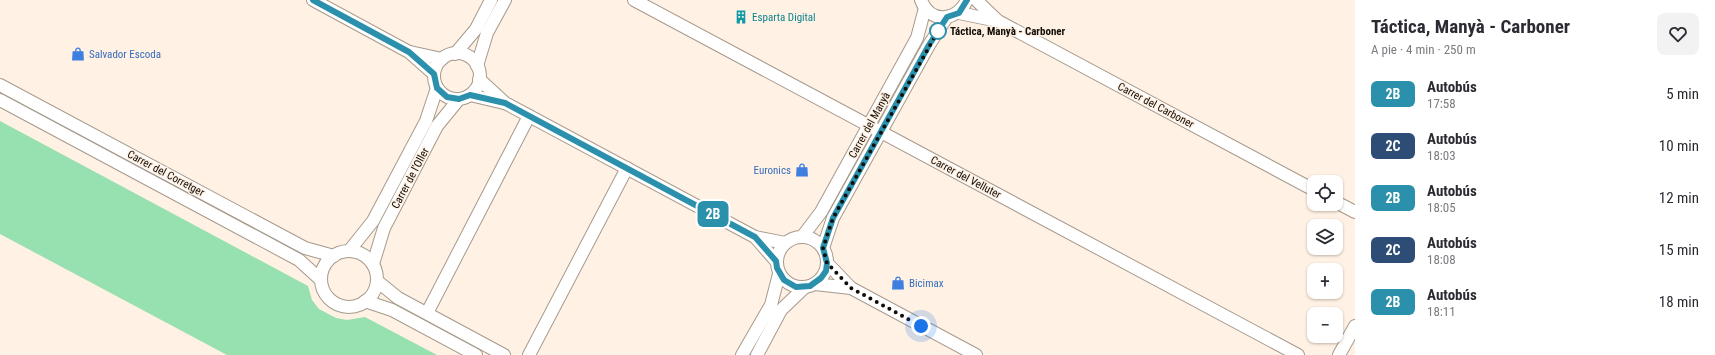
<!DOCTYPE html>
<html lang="es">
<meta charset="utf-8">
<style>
:root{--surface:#fff;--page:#f2f2f3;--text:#2b2b33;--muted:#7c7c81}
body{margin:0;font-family:"Roboto Condensed",sans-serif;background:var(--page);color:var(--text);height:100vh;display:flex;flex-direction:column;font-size:15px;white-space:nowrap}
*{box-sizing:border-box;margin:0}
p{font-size:13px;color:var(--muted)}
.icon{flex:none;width:22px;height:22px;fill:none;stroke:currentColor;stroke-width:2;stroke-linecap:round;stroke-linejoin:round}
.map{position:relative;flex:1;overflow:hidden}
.panel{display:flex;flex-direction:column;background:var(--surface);width:360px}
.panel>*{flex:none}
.badge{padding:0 8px;border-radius:6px;font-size:14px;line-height:26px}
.buttons{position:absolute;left:1307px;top:175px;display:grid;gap:8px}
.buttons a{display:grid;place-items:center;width:36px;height:36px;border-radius:8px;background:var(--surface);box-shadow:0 1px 3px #0004;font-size:20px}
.you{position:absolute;width:20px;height:20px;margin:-10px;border:3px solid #fff;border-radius:50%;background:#1a73e8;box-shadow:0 0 0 6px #1a73e833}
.map>.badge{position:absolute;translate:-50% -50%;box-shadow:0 0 0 2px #fff}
.round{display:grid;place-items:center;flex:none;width:42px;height:42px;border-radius:8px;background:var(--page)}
.summary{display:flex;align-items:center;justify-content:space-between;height:68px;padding:0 16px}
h1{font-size:19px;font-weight:700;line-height:30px}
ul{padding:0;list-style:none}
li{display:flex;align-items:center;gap:12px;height:52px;padding:0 16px}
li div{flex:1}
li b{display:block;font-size:15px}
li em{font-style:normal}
li .badge{min-width:44px;font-weight:700;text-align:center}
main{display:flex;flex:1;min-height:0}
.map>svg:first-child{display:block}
.green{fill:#97e0af}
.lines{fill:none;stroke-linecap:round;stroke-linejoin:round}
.minor-casing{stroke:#a69a8d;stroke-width:14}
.minor{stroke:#fff;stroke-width:12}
.line-casing{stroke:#fff;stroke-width:9}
.line{stroke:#2b90ac;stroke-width:6}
.walk{stroke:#110d08;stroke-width:4;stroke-dasharray:0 7.2}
.stop-dot{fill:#fff;stroke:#2b90ac;stroke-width:2}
.labels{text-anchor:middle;stroke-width:3;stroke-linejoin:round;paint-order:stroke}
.culture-label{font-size:11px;fill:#0d838f;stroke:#fff1e3;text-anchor:start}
.stop-label{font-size:11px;font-weight:bold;fill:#110d08;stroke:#fff1e3;text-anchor:start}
.shop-label{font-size:11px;fill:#366cbe;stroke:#fff1e3;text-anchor:start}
.street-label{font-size:11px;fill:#110d08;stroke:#fff1e3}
</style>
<main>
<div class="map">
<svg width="1355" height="355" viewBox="0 0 1355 355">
<rect width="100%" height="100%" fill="#fff1e3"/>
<polygon class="green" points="0,121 308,286 312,300 319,309 336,318 347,320 365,317 437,355 227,355 0,234"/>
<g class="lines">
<g class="minor-casing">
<g id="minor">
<polyline points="313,0 409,52 434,74"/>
<polyline points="634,0 1298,355"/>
<path d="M921,0C930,24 957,22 967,0"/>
<polyline points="976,0 998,21 1314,190"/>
<polyline points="959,13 998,21"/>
<polyline points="410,52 442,59"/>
<circle cx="457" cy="76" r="23"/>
<polyline points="455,54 476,29 491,0"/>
<polyline points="477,66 487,33 505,0"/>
<polyline points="479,79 505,103 755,237 785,243"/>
<polyline points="0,85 305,248 334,256"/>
<polyline points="470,95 504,103"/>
<polyline points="0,100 299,260 321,280"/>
<polyline points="1336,202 1355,212"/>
<circle cx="802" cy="262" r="25"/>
<polyline points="755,237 776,261"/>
<polyline points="802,237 821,212 917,38 925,8"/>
<polyline points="823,248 833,218 929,45 947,17"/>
<polyline points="349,251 373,221 426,121 437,88"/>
<circle cx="349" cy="279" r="28"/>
<polyline points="827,263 851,288 976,355"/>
<polyline points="373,264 384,228 437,126 459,99"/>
<polyline points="377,281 398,298 504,355"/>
<polyline points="815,284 851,288"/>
<polyline points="365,301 392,310 476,355"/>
<polyline points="427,313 529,116"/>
<polyline points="529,355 627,168"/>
<polyline points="742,355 771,305 779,274"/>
<polyline points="757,355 781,310 804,288"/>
<polyline points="1339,355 1355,326"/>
</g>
</g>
<use href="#minor" class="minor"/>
</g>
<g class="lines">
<g class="line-casing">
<polyline id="line" points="313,0 409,52 434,74 437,88 447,97 459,99 470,95 505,103 755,237 776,261 777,268 784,280 796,287 810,286 821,278 826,271 827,263 823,248 833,218 929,45 947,17 959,13 967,0"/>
</g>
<use href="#line" class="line"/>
<polyline class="walk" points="921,326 851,288 827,263 823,248 833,218 938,31"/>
</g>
<defs>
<g id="building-bare" transform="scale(1.08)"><path d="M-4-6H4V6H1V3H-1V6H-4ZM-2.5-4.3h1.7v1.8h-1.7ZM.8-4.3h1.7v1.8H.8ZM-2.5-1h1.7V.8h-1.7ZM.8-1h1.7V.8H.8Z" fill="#0f9aa8" stroke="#fff1e3" stroke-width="2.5" paint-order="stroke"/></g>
<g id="shop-bare" transform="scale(1.08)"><path d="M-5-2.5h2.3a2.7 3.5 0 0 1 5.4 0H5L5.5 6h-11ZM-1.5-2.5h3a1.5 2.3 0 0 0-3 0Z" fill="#3f7fe0" stroke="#fff1e3" stroke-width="2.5" paint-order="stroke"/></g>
</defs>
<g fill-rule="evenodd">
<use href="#building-bare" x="741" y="17"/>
<use href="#shop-bare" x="78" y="54"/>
<use href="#shop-bare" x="802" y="170"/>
<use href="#shop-bare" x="898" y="283"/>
</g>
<circle class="stop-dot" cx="938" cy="31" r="8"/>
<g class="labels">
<g class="culture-label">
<text x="752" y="21">Esparta Digital</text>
</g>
<g class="stop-label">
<text x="950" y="35">Táctica, Manyà - Carboner</text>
</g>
<g class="shop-label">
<text x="89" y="58">Salvador Escoda</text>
<text x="791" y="174" text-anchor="end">Euronics</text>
<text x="909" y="287">Bicimax</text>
</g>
<g class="street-label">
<text transform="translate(1156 105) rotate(28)" y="4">Carrer del Carboner</text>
<text transform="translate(869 125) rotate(-61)" y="4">Carrer del Manyà</text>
<text transform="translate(166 173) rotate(28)" y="4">Carrer del Corretger</text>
<text transform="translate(966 177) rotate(28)" y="4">Carrer del Velluter</text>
<text transform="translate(410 178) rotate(-62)" y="4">Carrer de l'Oller</text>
</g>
</g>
</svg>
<div class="buttons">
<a><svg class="icon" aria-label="locate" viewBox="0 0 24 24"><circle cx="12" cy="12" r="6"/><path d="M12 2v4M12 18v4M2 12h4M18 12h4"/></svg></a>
<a><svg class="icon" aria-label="layers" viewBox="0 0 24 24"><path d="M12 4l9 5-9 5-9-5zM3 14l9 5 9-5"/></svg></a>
<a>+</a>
<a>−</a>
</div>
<div class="you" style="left:921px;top:326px"></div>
<b class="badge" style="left:713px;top:214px;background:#2b90ac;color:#fff">2B</b>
</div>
<section class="panel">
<div class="summary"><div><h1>Táctica, Manyà - Carboner</h1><p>A pie · 4 min · 250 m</p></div><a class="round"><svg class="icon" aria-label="heart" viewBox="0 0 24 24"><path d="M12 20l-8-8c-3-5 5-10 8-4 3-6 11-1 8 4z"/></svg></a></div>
<ul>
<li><span class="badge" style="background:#2b90ac;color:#fff">2B</span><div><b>Autobús</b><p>17:58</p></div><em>5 min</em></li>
<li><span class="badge" style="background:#2d4d76;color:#fff">2C</span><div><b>Autobús</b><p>18:03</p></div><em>10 min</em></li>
<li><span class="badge" style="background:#2b90ac;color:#fff">2B</span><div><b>Autobús</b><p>18:05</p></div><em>12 min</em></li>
<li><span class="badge" style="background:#2d4d76;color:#fff">2C</span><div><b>Autobús</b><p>18:08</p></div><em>15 min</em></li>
<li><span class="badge" style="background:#2b90ac;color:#fff">2B</span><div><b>Autobús</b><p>18:11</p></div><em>18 min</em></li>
</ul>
</section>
</main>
